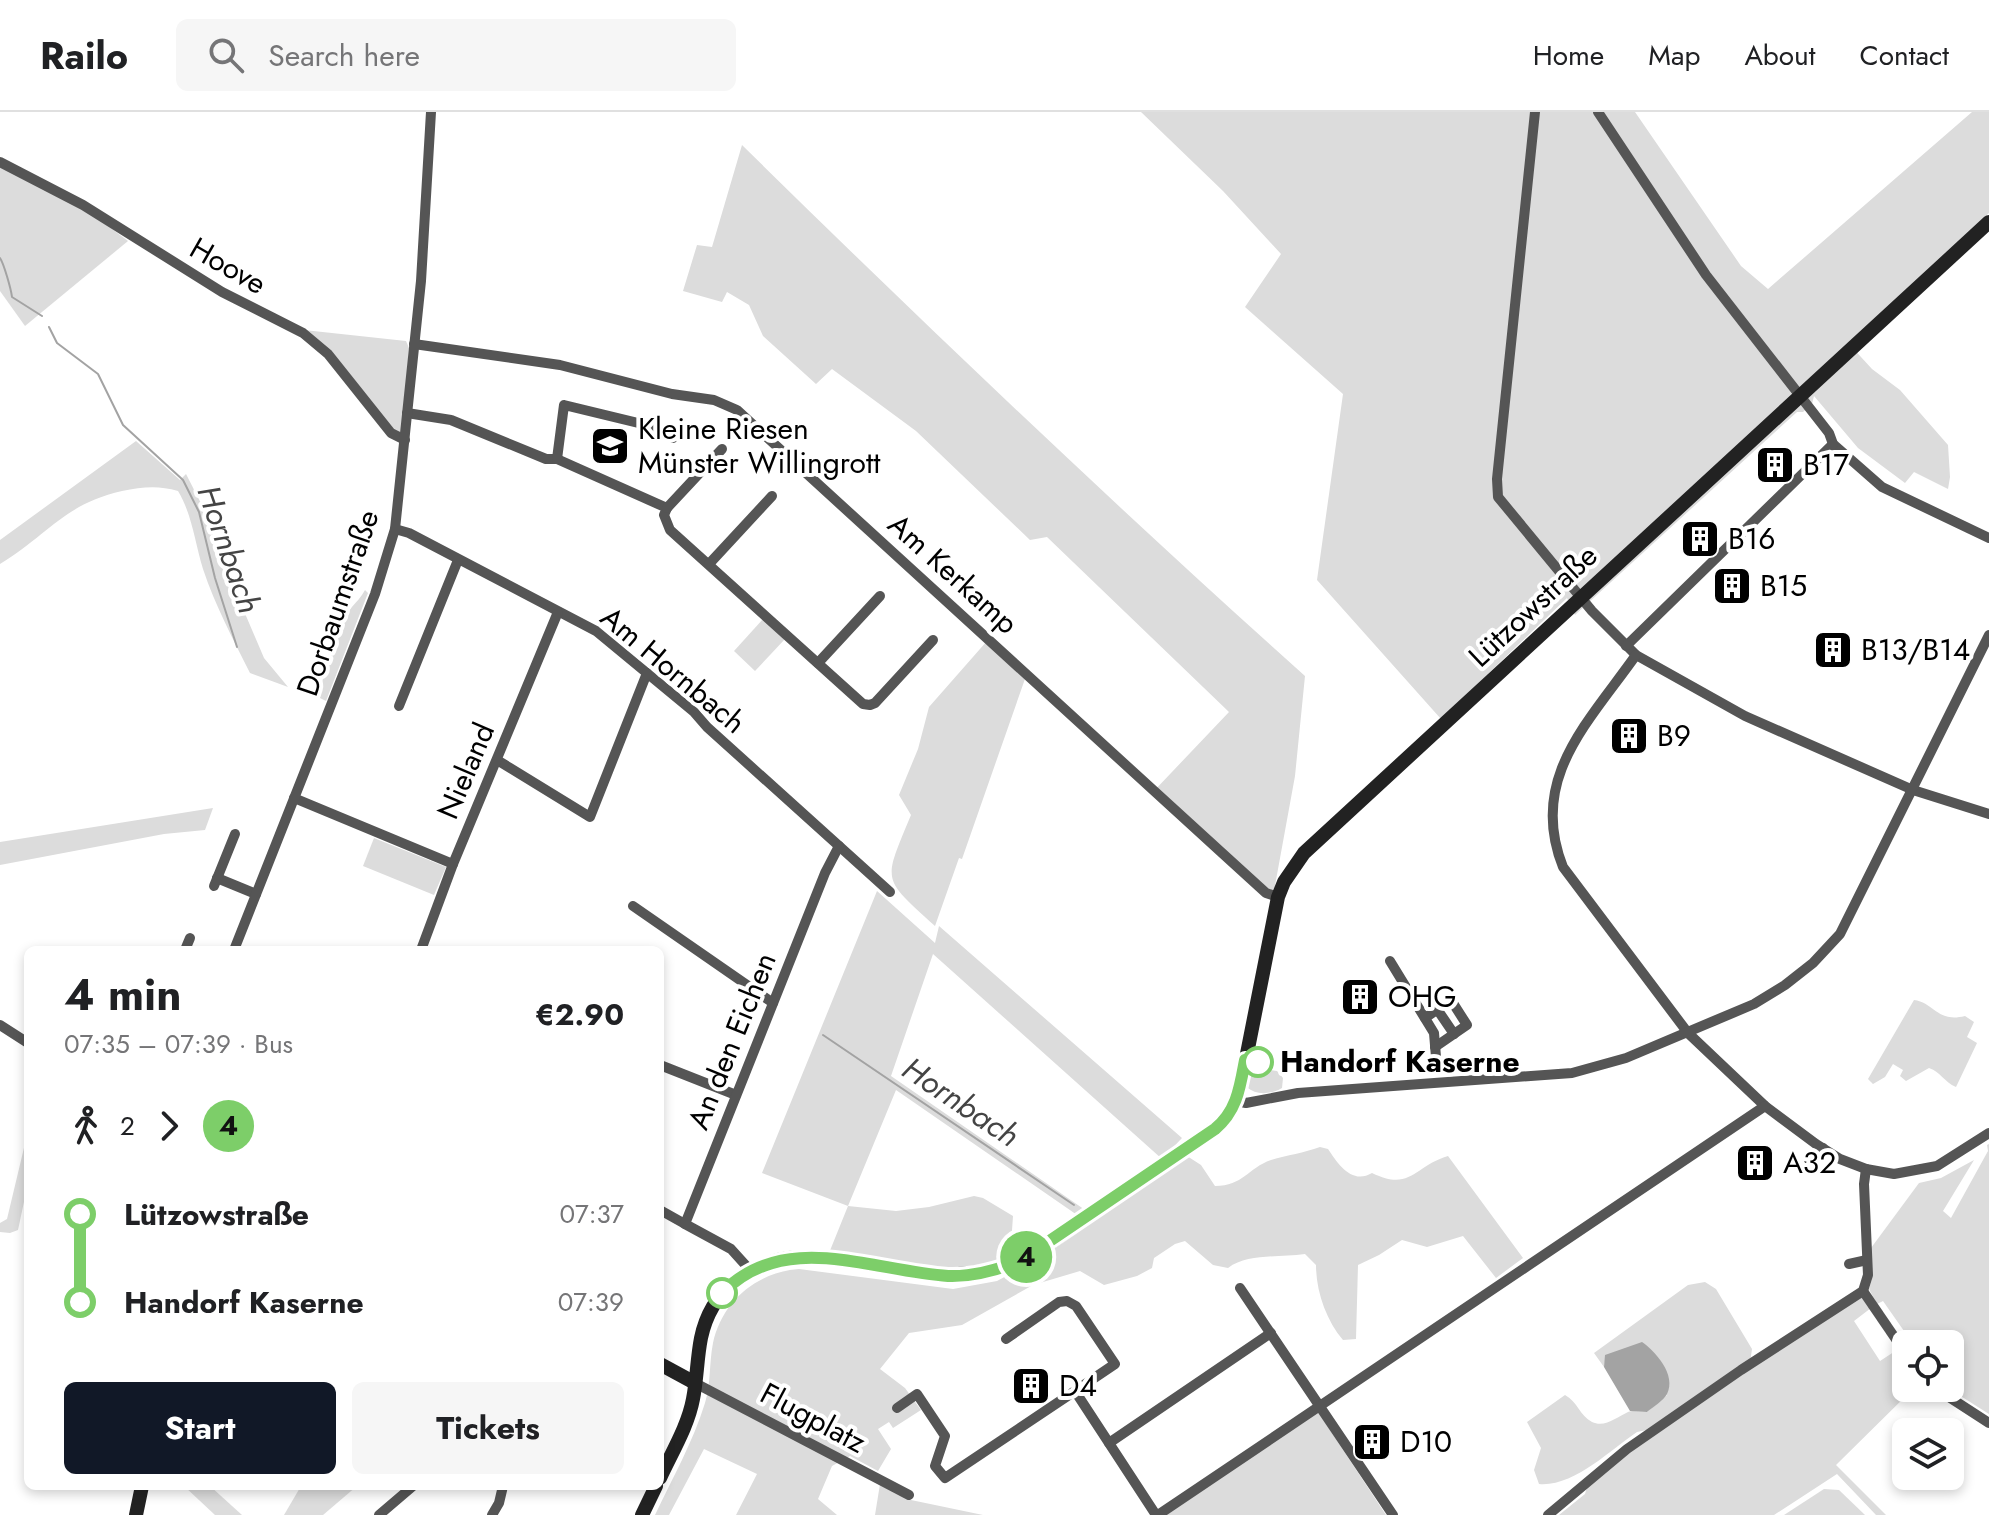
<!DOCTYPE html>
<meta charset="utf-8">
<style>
:root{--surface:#fff;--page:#f6f6f6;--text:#202124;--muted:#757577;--line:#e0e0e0;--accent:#111827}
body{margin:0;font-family:Jost,sans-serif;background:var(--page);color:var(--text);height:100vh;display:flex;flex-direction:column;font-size:30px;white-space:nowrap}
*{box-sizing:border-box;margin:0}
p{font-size:26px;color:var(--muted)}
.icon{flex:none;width:44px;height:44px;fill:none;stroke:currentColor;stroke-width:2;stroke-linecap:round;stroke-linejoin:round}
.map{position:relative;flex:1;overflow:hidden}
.details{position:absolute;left:24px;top:834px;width:640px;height:544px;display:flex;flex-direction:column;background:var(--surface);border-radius:12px;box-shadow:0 4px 12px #0003}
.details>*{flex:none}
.badge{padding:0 16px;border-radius:26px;font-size:28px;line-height:52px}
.controls{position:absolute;left:1892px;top:1218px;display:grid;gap:16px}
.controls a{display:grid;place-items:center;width:72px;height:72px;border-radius:12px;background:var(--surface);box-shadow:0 4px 12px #0003;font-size:40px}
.map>.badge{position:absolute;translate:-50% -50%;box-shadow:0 0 0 4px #fff}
.legs{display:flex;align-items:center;gap:12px;height:88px;padding:0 40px;font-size:26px}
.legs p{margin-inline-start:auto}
.headline{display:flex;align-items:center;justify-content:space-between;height:136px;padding:0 40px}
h1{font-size:44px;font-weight:700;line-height:60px}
.primary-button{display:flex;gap:16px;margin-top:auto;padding:16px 40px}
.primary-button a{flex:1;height:92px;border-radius:12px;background:var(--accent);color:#fff;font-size:32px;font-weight:700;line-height:92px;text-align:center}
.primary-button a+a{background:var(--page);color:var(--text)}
ul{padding:0 40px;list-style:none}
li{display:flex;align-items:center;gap:28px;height:88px;font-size:30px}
li i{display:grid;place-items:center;width:12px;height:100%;margin:0 10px;background:currentColor}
li i::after{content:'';width:20px;height:20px;margin:-10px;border:6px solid;border-radius:50%;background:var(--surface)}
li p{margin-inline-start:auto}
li:first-child i{background:linear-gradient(#0000 50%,currentColor 0)}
li:last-child i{background:linear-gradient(currentColor 50%,#0000 0)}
header{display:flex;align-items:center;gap:48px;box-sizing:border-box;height:112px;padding:0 40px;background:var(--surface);border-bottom:2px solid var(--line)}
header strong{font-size:38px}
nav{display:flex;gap:44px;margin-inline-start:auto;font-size:28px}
.search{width:560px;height:72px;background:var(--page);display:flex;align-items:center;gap:20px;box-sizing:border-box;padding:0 28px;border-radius:12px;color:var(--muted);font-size:30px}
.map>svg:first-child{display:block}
.green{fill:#dcdcdc}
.water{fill:#a3a3a3}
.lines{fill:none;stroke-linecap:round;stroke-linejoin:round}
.stream{stroke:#a3a3a3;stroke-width:2}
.street{stroke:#555;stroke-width:10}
.secondary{stroke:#222;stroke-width:14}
.line-1-casing{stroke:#fff;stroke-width:18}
.line-1{stroke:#7dce69;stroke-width:12}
.stop-1-dot{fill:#fff;stroke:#7dce69;stroke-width:4}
.labels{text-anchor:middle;stroke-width:8;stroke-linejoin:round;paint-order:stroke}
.street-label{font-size:30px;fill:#000;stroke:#fff}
.poi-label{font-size:30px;fill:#000;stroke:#fff;text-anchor:start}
.stop-label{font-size:30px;font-weight:bold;fill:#000;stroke:#fff;text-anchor:start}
.water-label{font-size:32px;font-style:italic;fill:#444;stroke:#fff}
</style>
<header>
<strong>Railo</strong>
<div class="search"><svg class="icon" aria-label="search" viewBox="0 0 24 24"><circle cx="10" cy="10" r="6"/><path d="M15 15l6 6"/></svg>Search here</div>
<nav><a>Home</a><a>Map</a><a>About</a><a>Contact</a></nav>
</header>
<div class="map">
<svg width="1989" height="1403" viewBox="0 0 1989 1403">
<rect width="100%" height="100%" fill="#fff"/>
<g class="green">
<polygon points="1141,0 1635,0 1741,154 1768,177 1972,0 1989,0 1989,101 1850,233 1872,257 1900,278 1948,333 1950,365 1948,377 1914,360 1905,371 1858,336 1814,284 1812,292 1803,300 1797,300 1575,503 1567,486 1441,607 1317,468 1343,282 1245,195 1281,142 1223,79"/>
<path d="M742,33C926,214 1113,392 1305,564L1295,664L1274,779L1262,775L1152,681L1229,600L1047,425L1030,428L916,319L832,257L816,272L763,224L749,193L727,180L722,190L683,179L697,133L712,135Z"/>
<polygon points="0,54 95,104 128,129 25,214 0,179"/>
<polygon points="304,218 406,229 409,236 402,324 391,323"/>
<path d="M136,329L180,368L186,362L208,405L217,436L264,546L288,575L250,561C233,527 215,493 203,457C195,431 192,402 178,379C158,373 142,375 122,379C64,392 48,423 0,452V428Z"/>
<path d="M365,478L368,481L326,589L320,586C324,563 326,534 338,513C345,500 358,491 365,478Z"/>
<polygon points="763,507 785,527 755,559 734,539"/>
<path d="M987,529L1026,564L962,747L959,746L935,814C881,765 883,771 911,703L899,683L918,637L929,595Z"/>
<polygon points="213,696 205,718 164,722 0,753 0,730"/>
<polygon points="374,726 446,755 434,783 363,754"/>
<path d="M877,779L935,831L939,814L1182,1026L1162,1047L933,842L891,964L1088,1100L1080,1105L896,978L848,1094L896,1099L929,1095L974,1084L983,1086L1013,1104L1010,1147C967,1168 875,1150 829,1141L848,1094L762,1061Z"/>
<path d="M1914,888C1935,891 1937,911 1965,904L1974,910L1967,925L1977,931L1956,975C1944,970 1941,960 1929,956L1906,969L1900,964L1903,958L1893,952L1885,965L1873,972L1868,967Z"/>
<path d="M1258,956L1277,959L1283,966L1282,976C1272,982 1256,984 1247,975L1249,960Z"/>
<polygon points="28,1019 28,1071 18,1118 10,1121 0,1120 0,1111 7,1107"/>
<polygon points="1989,1032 1989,1302 1948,1276 1950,1276 1950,1232 1907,1232 1911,1229 1883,1189 1877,1192 1869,1177 1872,1167 1871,1136 1919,1071 1941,1066 1974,1048 1943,1099 1951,1106 1988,1039 1987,1033"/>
<path d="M1320,1035L1328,1037C1338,1052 1352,1073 1372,1061C1411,1080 1414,1054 1448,1044L1523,1146L1496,1166L1463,1124L1427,1135L1402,1128L1379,1143L1358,1153L1356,1227L1343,1228C1326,1208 1316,1179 1316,1153L1305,1142C1279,1146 1248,1141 1228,1156L1213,1153L1185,1129L1175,1132L1154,1146L1152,1156L1137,1164L1104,1173L1080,1159L1033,1173L962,1213L909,1221L880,1257L905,1276L921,1298L893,1316L889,1310L878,1317L891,1337L878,1359L850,1344L832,1354L818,1387L837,1403H736L757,1362L704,1337L669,1403H655C672,1367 693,1330 705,1291C711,1272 709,1251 713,1231C722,1189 757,1160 799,1157L953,1177L997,1169L1034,1149L1187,1044L1201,1053L1215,1074C1243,1074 1248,1056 1271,1048C1287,1043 1304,1041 1320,1035Z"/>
<path d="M1705,1170L1716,1177L1752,1237L1750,1251L1860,1181L1871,1196L1854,1209L1880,1249L1906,1232V1276H1914L1836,1353L1886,1403H1876L1837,1362L1774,1403H1559L1585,1382L1589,1368L1647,1318L1637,1320C1610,1338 1574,1375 1539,1372L1534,1358L1541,1336L1527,1310L1565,1283C1577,1289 1580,1304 1592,1310C1605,1316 1617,1305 1628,1300C1633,1298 1641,1300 1647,1300L1667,1283L1606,1243L1604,1255L1594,1241L1688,1173Z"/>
<polygon points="1318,1300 1386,1403 1165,1403"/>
<polygon points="880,1372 911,1388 983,1403 875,1403"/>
<polygon points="184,1374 210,1374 242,1403 215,1403"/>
<polygon points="301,1374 357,1374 323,1403 284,1403"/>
<polygon points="1824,1377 1839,1378 1865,1403 1784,1403"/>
</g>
<path class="water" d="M1642,1230C1655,1239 1677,1263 1667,1282C1664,1288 1653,1295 1647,1300L1630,1299L1604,1255L1605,1243Z"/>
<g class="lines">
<g class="stream">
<path d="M0,146C4,152 11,177 12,185L42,204"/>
<polyline points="49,215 57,231 98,262 123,313 183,368 199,400 215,466 237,535"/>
<polyline points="823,923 1074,1093"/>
</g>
<g class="street">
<polyline points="1535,0 1497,367 1498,385 1592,499 1636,543 1745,604 1913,678 1989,702"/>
<polyline points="1598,0 1706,163 1829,321 1833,332 1882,375 1989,426"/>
<polyline points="0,50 83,93 222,180 303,221 328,242 391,321 405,328"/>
<polyline points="414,232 560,253 672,282 714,288 737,298 1221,740 1266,781 1278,785"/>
<polyline points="407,301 451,308 546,347 557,347 667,396 664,403 670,418 863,592 870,593 875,591 933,528"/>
<polyline points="557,347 564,293 659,316 673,326"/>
<polyline points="667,396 722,337"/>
<polyline points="395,417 409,421 596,519 694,600 707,615 890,780"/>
<polyline points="709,452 772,384"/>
<polyline points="1626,534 1833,332"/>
<path d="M1636,543C1588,611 1528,667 1563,755L1688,921L1765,994L1816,1032L1840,1047L1866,1057L1894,1062L1937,1054L1989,1021"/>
<polyline points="818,551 880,484"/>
<polyline points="399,594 458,448"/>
<polyline points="497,648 590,705 647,561"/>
<polyline points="294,686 453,752"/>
<polyline points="217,766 256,782"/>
<polyline points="214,774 235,722"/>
<polyline points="633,794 773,891"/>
<polyline points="185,838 190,826"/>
<polyline points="234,838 375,482 395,417 421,169 431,0"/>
<polyline points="421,838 453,752 558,500"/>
<polyline points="1390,849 1434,921 1436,945"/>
<polyline points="1437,897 1454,922"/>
<polyline points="1425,906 1451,888 1467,913 1435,935"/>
<polyline points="0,913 28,931"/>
<polyline points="660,953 736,983"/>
<polyline points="1236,989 1246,991 1298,981 1572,961 1626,946 1754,892 1785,873 1813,851 1840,822 1989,523"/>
<polyline points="1809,1048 1823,1036"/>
<polyline points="660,1098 685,1112"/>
<polyline points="1849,1152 1867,1148"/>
<polyline points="750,1158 731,1137 685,1112 825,761 839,734"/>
<polyline points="1240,1176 1393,1403"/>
<polyline points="1863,1179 1906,1242"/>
<polyline points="1006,1227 1059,1190 1067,1189 1076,1194 1115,1252 1075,1279 1156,1403"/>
<polyline points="695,1271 909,1383"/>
<polyline points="1935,1276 1989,1311"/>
<polyline points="897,1296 917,1282 945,1324 935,1354 945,1366 1075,1279"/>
<polyline points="1109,1331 1271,1221"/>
<polyline points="379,1403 413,1374"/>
<polyline points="492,1403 499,1391 503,1374"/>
<polyline points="1158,1403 1765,994"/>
<polyline points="1548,1403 1627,1337 1741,1258 1863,1179 1868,1163 1864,1072 1866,1057"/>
</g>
<g class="secondary">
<polyline points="660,1252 695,1271"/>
<path d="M660,1366C672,1340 688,1314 693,1287C697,1267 697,1246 701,1226C711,1178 749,1150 796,1145C885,1146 957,1188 1041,1137L1224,1009L1236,989L1241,972L1278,785L1284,770L1304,741L1989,110"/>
<polyline points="136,1403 142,1374"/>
<polyline points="642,1403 656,1374"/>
</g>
</g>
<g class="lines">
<g class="line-1-casing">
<path id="line-1" d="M722,1181C785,1117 871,1159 948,1164C973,1165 997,1158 1020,1149L1215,1017C1237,999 1240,975 1245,948L1258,950"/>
</g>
<use href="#line-1" class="line-1"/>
</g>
<defs>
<g id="school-square" transform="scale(2)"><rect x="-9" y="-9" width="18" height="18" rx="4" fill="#000" stroke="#fff"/><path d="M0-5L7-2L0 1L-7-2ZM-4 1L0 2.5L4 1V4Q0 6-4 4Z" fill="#fff"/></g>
<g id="building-square" transform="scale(2)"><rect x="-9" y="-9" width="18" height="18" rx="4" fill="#000" stroke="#fff"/><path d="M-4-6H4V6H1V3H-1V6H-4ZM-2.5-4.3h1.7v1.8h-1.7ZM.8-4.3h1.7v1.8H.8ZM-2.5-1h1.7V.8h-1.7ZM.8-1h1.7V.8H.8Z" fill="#fff"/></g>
</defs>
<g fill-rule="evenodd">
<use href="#school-square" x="610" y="334"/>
<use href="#building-square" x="1775" y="353"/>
<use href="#building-square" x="1700" y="427"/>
<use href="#building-square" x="1732" y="474"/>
<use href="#building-square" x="1833" y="538"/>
<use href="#building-square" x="1629" y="624"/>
<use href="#building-square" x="1360" y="885"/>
<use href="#building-square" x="1755" y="1051"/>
<use href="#building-square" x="1031" y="1274"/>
<use href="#building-square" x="1372" y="1330"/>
</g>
<g class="stop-1-dot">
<circle cx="1258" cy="950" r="14"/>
<circle cx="722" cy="1181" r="14"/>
</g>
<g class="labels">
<g class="street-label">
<text transform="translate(228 154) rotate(30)" y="10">Hoove</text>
<text transform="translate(953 462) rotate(42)" y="10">Am Kerkamp</text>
<text transform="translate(338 491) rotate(-71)" y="10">Dorbaumstraße</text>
<text transform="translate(1533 494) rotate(-43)" y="10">Lützowstraße</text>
<text transform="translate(673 558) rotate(40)" y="10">Am Hornbach</text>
<text transform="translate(466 659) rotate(-67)" y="10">Nieland</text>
<text transform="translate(732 929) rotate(-68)" y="10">An den Eichen</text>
<text transform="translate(813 1306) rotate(28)" y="10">Flugplatz</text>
</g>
<g class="poi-label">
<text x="638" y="327">Kleine Riesen<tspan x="638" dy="34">Münster Willingrott</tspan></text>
<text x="1803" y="363">B17</text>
<text x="1728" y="437">B16</text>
<text x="1760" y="484">B15</text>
<text x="1861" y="548">B13/B14</text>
<text x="1657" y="634">B9</text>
<text x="1388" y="895">OHG</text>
<text x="1783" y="1061">A32</text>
<text x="1059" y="1284">D4</text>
<text x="1400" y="1340">D10</text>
</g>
<g class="stop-label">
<text x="1280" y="960">Handorf Kaserne</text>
</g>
<g class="water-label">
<text transform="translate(229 437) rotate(71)" y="11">Hornbach</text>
<text transform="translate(961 990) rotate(34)" y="11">Hornbach</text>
</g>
</g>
</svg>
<div class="controls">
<a><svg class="icon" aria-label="locate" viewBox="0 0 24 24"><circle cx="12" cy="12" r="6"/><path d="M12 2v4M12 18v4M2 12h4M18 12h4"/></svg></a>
<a><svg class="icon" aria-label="layers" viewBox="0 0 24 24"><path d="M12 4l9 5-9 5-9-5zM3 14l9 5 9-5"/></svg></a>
</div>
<b class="badge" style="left:1026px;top:1145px;background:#7dce69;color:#111">4</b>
<section class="details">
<div class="headline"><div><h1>4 min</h1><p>07:35 – 07:39 · Bus</p></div><b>€2.90</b></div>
<div class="legs"><svg class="icon" aria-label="walk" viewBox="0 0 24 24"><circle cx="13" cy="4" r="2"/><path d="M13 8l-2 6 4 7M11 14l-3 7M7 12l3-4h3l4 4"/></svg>2<svg class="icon" aria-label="forward" viewBox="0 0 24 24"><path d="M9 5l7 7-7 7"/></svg><b class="badge" style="background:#7dce69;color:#111">4</b></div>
<ul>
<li><i style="color:#7dce69"></i><b>Lützowstraße</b><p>07:37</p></li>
<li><i style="color:#7dce69"></i><b>Handorf Kaserne</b><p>07:39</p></li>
</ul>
<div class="primary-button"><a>Start</a><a>Tickets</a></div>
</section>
</div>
